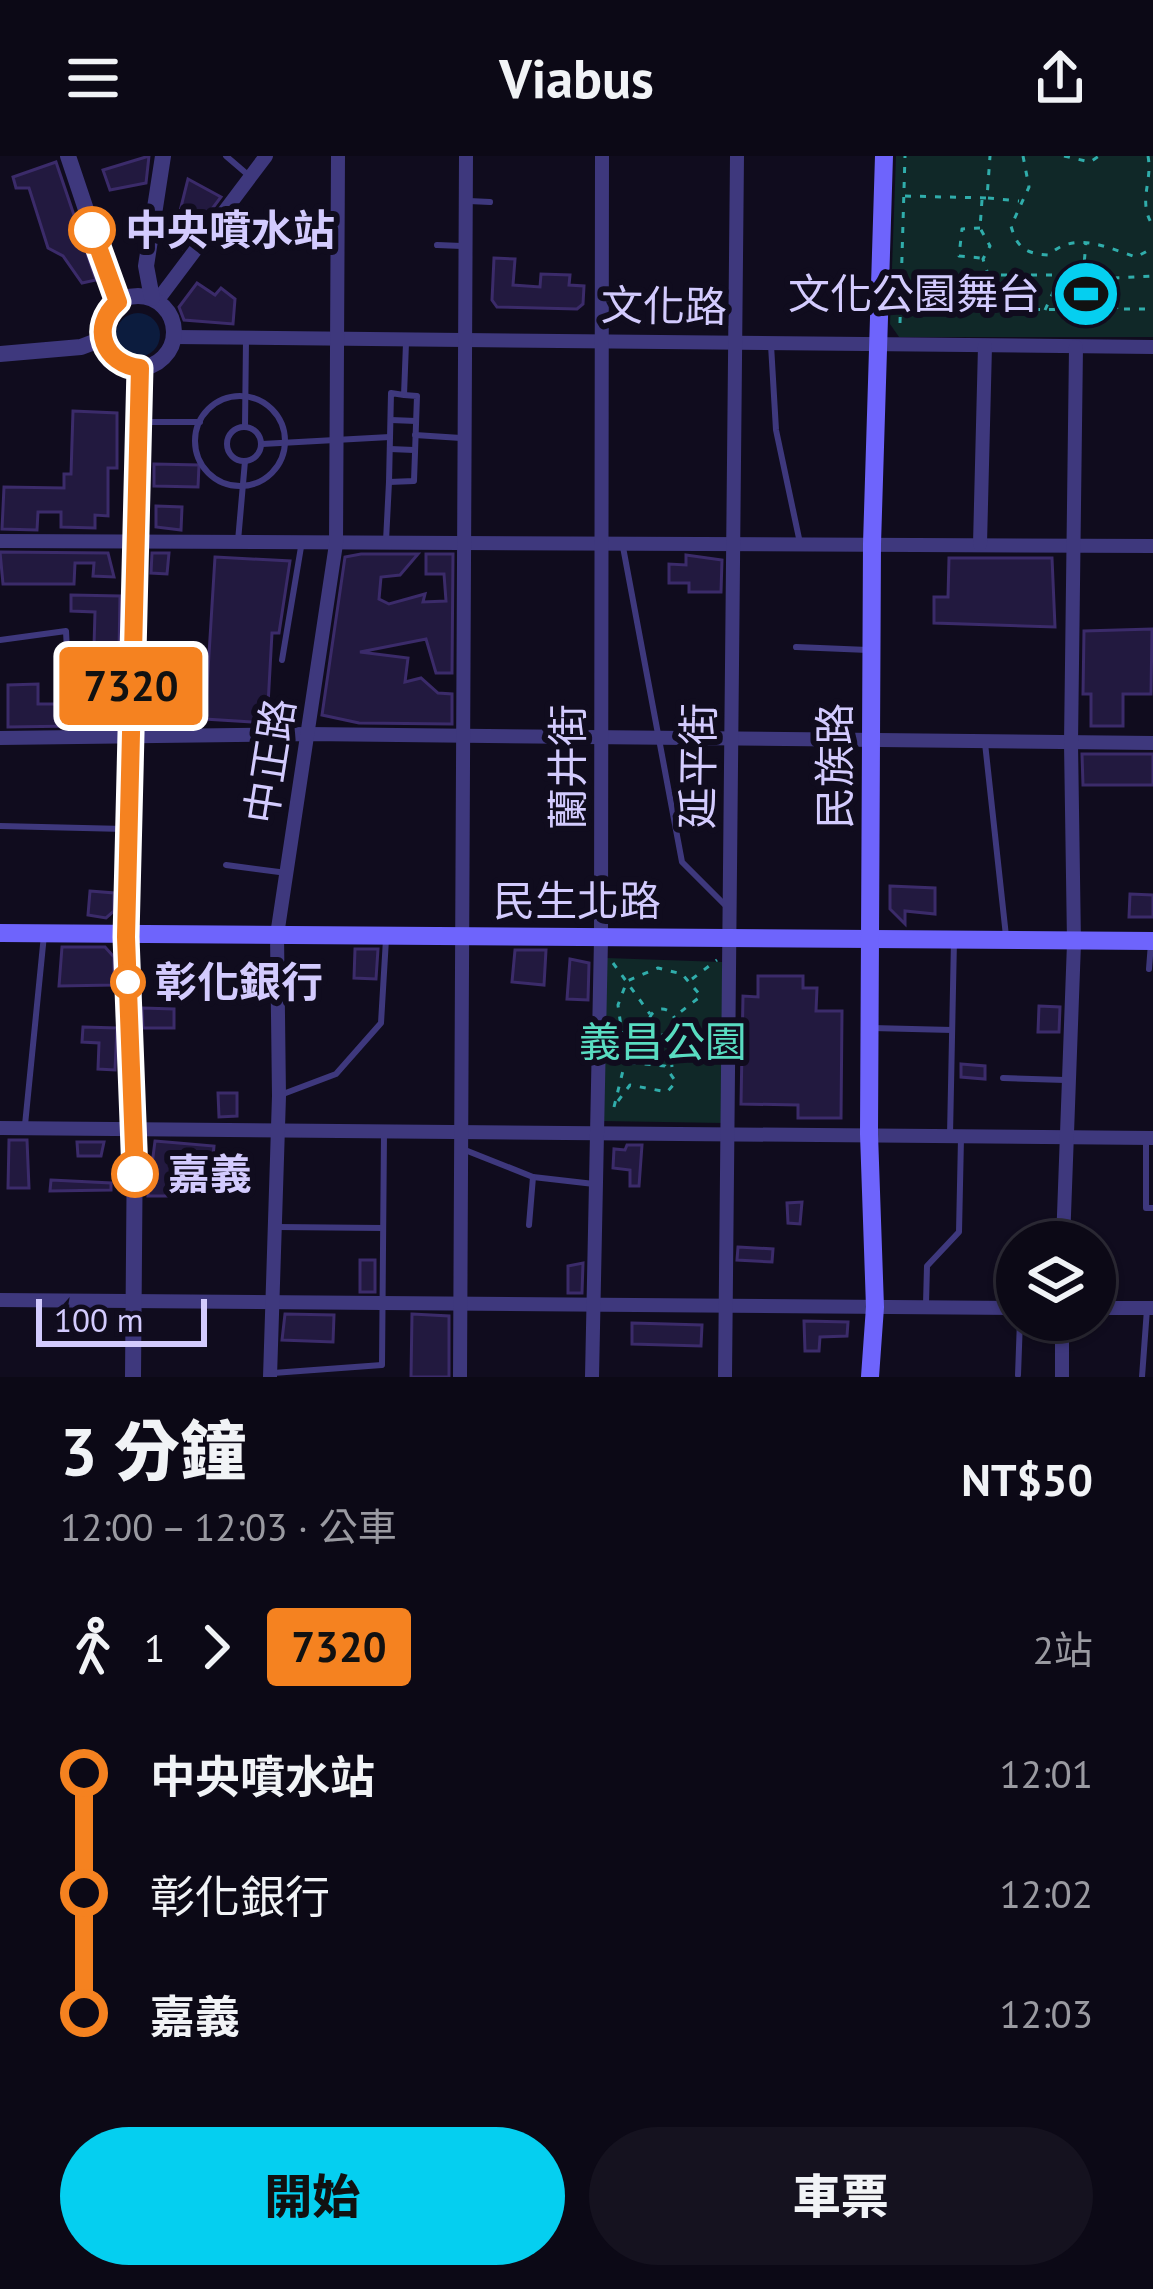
<!DOCTYPE html>
<html lang="zh-TW">
<meta charset="utf-8">
<style>
:root{--surface:#0c0916;--page:#15121f;--text:#f1f3f6;--muted:#9a9aa1;--line:#2c2a35;--accent:#05cff0}
body{margin:0;font-family:"PT Sans","Noto Sans TC",sans-serif;background:var(--page);color:var(--text);height:100vh;display:flex;flex-direction:column;font-size:45px;white-space:nowrap}
*{box-sizing:border-box;margin:0}
p{font-size:39px;color:var(--muted)}
.icon{flex:none;width:66px;height:66px;fill:none;stroke:currentColor;stroke-width:2;stroke-linecap:round;stroke-linejoin:round}
.map{position:relative;height:1221px;overflow:hidden}
.panel{display:flex;flex-direction:column;background:var(--surface);flex:1}
.panel>*{flex:none}
.badge{padding:0 24px;border-radius:9px;font-size:42px;line-height:78px}
.controls{position:absolute;left:996px;top:1065px;display:grid;gap:24px}
.controls a{display:grid;place-items:center;width:120px;height:120px;border-radius:50%;background:var(--surface);box-shadow:0 3px 9px #0004,0 0 0 3px var(--line);font-size:60px}
.scale{position:absolute;left:36px;bottom:30px;width:171px;box-sizing:border-box;padding-left:12px;border:6px solid #d3cbfe;border-top:0;font-size:33px;line-height:42px;white-space:nowrap;color:#d3cbfe;-webkit-text-stroke:9px #100c1e;paint-order:stroke}
.map>.badge{position:absolute;translate:-50% -50%;box-shadow:0 0 0 6px #fff}
.legs{display:flex;align-items:center;gap:18px;height:132px;padding:0 60px;font-size:39px}
.legs p{margin-inline-start:auto}
.headline{display:flex;align-items:center;justify-content:space-between;height:204px;padding:0 60px}
h1{font-size:66px;font-weight:800;line-height:90px}
.cta{display:flex;gap:24px;margin-top:auto;padding:24px 60px}
.cta a{flex:1;height:138px;border-radius:72px;background:var(--accent);color:#111;font-size:48px;font-weight:800;line-height:138px;text-align:center}
.cta a+a{background:var(--page);color:var(--text)}
ul{padding:0 60px;list-style:none}
li{display:flex;align-items:center;gap:42px;height:120px;font-size:45px}
li i{display:grid;place-items:center;width:18px;height:100%;margin:0 15px;background:currentColor}
li i::after{content:'';width:30px;height:30px;margin:-15px;border:9px solid;border-radius:50%;background:var(--surface)}
li p{margin-inline-start:auto}
li:first-child i{background:linear-gradient(#0000 50%,currentColor 0)}
li:last-child i{background:linear-gradient(currentColor 50%,#0000 0)}
header{display:flex;justify-content:space-between;align-items:center;height:156px;padding:0 60px;background:var(--surface);font-size:54px;font-weight:800}
.map>svg:first-child{display:block}
.green{fill:#102828}
.water{fill:#0c1c3e}
.building{fill:#22193f;stroke:#3b2b6a;stroke-width:3}
.lines{fill:none;stroke-linecap:round;stroke-linejoin:round}
.path{stroke:#30adab;stroke-width:3;stroke-dasharray:6 9;stroke-linecap:butt}
.service{stroke:#3e387d;stroke-width:6}
.minor{stroke:#3e387d;stroke-width:14}
.tertiary{stroke:#3e387d;stroke-width:16}
.secondary{stroke:#6e64fc;stroke-width:18}
.line-1-casing{stroke:#fff;stroke-width:27}
.line-1{stroke:#f58220;stroke-width:18}
.stop-1-dot{fill:#fff;stroke:#f58220;stroke-width:6}
.labels{text-anchor:middle;stroke-width:12;stroke-linejoin:round;paint-order:stroke}
.stop-label{font-size:42px;font-weight:bold;fill:#d3cbfe;stroke:#100c1e;text-anchor:start}
.poi-label{font-size:42px;fill:#d3cbfe;stroke:#100c1e;text-anchor:end}
.street-label{font-size:42px;fill:#d3cbfe;stroke:#100c1e}
.park-label{font-size:42px;fill:#59dcc1;stroke:#100c1e}
</style>
<header><svg class="icon" aria-label="menu" viewBox="0 0 24 24"><path d="M4 6h16M4 12h16M4 18h16"/></svg>Viabus<svg class="icon" aria-label="share" viewBox="0 0 24 24"><path d="M12 15V3M7 8l5-5 5 5M5 13v7h14v-7"/></svg></header>
<div class="map">
<svg width="1153" height="1221" viewBox="0 0 1153 1221">
<rect width="100%" height="100%" fill="#100c1e"/>
<g class="green">
<polygon points="896,0 1153,0 1153,181 899,181 890,168"/>
<polygon points="606,802 722,806 724,967 601,965"/>
</g>
<circle class="water" cx="138" cy="179" r="22"/>
<g class="building">
<polygon points="149,0 146,27 110,34 103,14"/>
<polygon points="56,6 96,124 82,127 63,100 48,92 29,32 16,32 13,21"/>
<polygon points="188,23 221,41 182,93 172,87"/>
<polygon points="494,102 515,103 513,129 540,131 541,118 570,119 569,129 584,130 583,148 577,153 497,151 492,144"/>
<polygon points="197,127 215,139 221,132 235,143 233,168 184,164 179,151"/>
<polygon points="73,255 117,257 117,312 108,312 108,360 95,359 95,372 61,371 61,356 38,356 37,374 2,373 4,331 64,332 64,318 71,318"/>
<polygon points="154,308 199,309 198,331 154,330"/>
<polygon points="156,350 182,351 181,374 156,371"/>
<polygon points="0,396 108,397 114,421 93,420 94,407 75,407 74,428 3,428"/>
<polygon points="152,397 169,397 167,418 151,417"/>
<polygon points="361,398 418,398 400,419 381,421 379,443 389,448 425,438 423,446 446,445 444,418 426,418 426,398 453,398 452,517 436,517 426,483 360,496 408,502 405,526 421,522 438,537 452,538 452,568 359,567 322,559 345,401"/>
<polygon points="686,399 722,404 721,436 689,436 689,427 669,427 669,408 686,409"/>
<polygon points="215,401 290,405 279,477 272,477 267,567 205,563"/>
<polygon points="949,402 1052,402 1055,471 934,467 934,441 948,441"/>
<polygon points="71,439 120,440 119,495 75,487 94,490 95,456 71,455"/>
<polygon points="1152,473 1151,538 1123,538 1123,570 1091,570 1091,538 1083,538 1084,475"/>
<polygon points="96,507 115,510 117,569 93,570"/>
<polygon points="38,528 38,548 76,548 75,570 8,571 8,529"/>
<polygon points="1082,598 1153,598 1153,629 1083,629"/>
<polygon points="890,730 935,732 935,758 905,755 905,768 890,753"/>
<polygon points="90,735 114,737 114,755 106,762 88,759"/>
<polygon points="1130,738 1153,739 1153,761 1129,761"/>
<polygon points="62,791 105,791 114,801 114,829 59,830"/>
<polygon points="355,793 378,793 376,823 354,822"/>
<polygon points="515,794 546,794 544,829 512,826"/>
<polygon points="570,803 589,807 588,844 567,843"/>
<polygon points="758,820 803,820 803,832 817,832 816,855 842,855 841,962 798,962 798,949 741,948 743,840 758,841"/>
<polygon points="1039,850 1060,851 1059,876 1038,876"/>
<polygon points="142,852 174,853 174,872 143,872"/>
<polygon points="83,871 117,872 115,914 98,913 99,887 82,886"/>
<polygon points="961,908 985,910 985,923 961,921"/>
<polygon points="218,937 237,937 237,960 219,961"/>
<polygon points="9,984 27,984 29,1032 8,1032"/>
<polygon points="155,985 214,990 210,1033 200,1040 148,1040"/>
<polygon points="77,986 104,986 101,1000 78,1000"/>
<polygon points="627,989 642,989 639,1030 630,1030 630,1014 613,1012 614,993 625,994"/>
<polygon points="51,1024 111,1027 111,1034 50,1035"/>
<polygon points="802,1046 800,1068 788,1067 787,1047"/>
<polygon points="738,1091 773,1093 772,1106 737,1104"/>
<rect x="360" y="1104" width="15" height="32"/>
<polygon points="583,1107 582,1137 568,1137 568,1110"/>
<polygon points="285,1158 334,1159 333,1186 282,1184"/>
<polygon points="412,1158 449,1160 449,1221 411,1221"/>
<polygon points="804,1165 848,1166 847,1180 820,1181 819,1195 805,1195"/>
<polygon points="632,1167 702,1169 701,1190 632,1188"/>
</g>
<g class="lines">
<g class="path">
<path d="M1023,0L1029,31L1011,70C1017,92 1026,98 1049,99C1074,75 1106,91 1136,101L1153,92"/>
<polyline points="1064,0 1090,6 1099,0"/>
<path d="M1148,0C1153,26 1137,45 1153,70"/>
<polyline points="905,40 987,42 990,0"/>
<polyline points="988,42 1019,45"/>
<polyline points="982,44 980,72 990,90 983,103 995,140"/>
<polyline points="980,72 962,73 959,100 981,102"/>
<polyline points="986,119 1061,119 1084,109 1086,86"/>
<polyline points="1085,122 1109,132 1117,153"/>
<path d="M1056,152C1057,133 1065,125 1083,122L1084,109L1113,122L1153,120"/>
<polyline points="899,154 1153,153"/>
<polyline points="1045,154 1060,121"/>
<polyline points="900,167 905,0"/>
<polyline points="613,807 650,858"/>
<polyline points="692,823 717,804"/>
<circle cx="662" cy="866" r="13"/>
<polyline points="669,879 672,911"/>
<polyline points="618,945 630,929 667,936 676,926 665,910 624,906"/>
<polyline points="614,951 630,886 622,878 618,849 627,825 658,812 682,818 701,840 674,861"/>
</g>
<g class="service">
<polyline points="226,0 247,18"/>
<polyline points="469,45 490,46"/>
<polyline points="437,89 462,90"/>
<polyline points="771,189 776,274 800,387"/>
<polyline points="404,239 417,240 414,325 389,326 391,237 404,239 406,187"/>
<circle cx="240" cy="285" r="45"/>
<polyline points="391,264 416,265"/>
<polyline points="139,266 200,266"/>
<polyline points="245,270 246,184"/>
<circle cx="244" cy="288" r="17"/>
<polyline points="415,279 461,282"/>
<polyline points="262,288 390,281"/>
<polyline points="390,293 414,294"/>
<polyline points="238,385 245,305"/>
<polyline points="386,385 389,326"/>
<polyline points="623,391 682,706 726,750"/>
<polyline points="0,484 66,475 67,495 129,504"/>
<polyline points="796,491 868,494"/>
<polyline points="282,504 301,391"/>
<polyline points="985,587 1006,780"/>
<polyline points="0,670 125,673"/>
<polyline points="226,709 287,717"/>
<polyline points="1149,813 1151,787"/>
<polyline points="872,872 952,874"/>
<polyline points="1003,922 1065,924"/>
<polyline points="283,938 336,918 381,867 386,783"/>
<polyline points="25,969 44,779"/>
<polyline points="950,979 954,784"/>
<polyline points="1146,986 1146,1052 1153,1052"/>
<polyline points="465,994 533,1021 594,1028"/>
<polyline points="529,1069 533,1021"/>
<polyline points="278,1071 383,1072"/>
<polyline points="926,1148 927,1110 959,1076 961,982"/>
<polyline points="273,1217 382,1209 384,978"/>
<polyline points="1018,1219 1020,1164"/>
<polyline points="1142,1221 1147,1153"/>
</g>
<g class="minor">
<polyline points="157,145 266,0"/>
<polyline points="173,181 1153,191"/>
<polyline points="0,385 1153,390"/>
<polyline points="980,388 985,190"/>
<polyline points="0,582 308,578 1153,587"/>
<polyline points="0,972 1153,982"/>
<polyline points="1063,1086 1074,787 1071,587 1076,191"/>
<polyline points="0,1144 1017,1152"/>
<polyline points="1095,1152 1153,1152"/>
<polyline points="1062,1164 1062,1221"/>
<polyline points="270,1221 279,940 277,779 336,388 338,0"/>
<polyline points="460,1221 466,0"/>
<polyline points="592,1221 601,783 602,0"/>
<polyline points="725,1221 737,0"/>
</g>
<g class="tertiary">
<polyline points="68,0 117,146"/>
<circle cx="138" cy="176" r="36"/>
<polyline points="152,142 146,110 163,0"/>
<polyline points="0,198 81,191 102,183"/>
<polyline points="133,1221 135,975 126,781 139,212"/>
</g>
<g class="secondary">
<polyline points="0,777 1153,785"/>
<polyline points="870,1221 875,1151 869,978 872,388 884,0"/>
</g>
</g>
<g class="lines">
<g class="line-1-casing">
<path id="line-1" d="M92,74L118,146C89,171 104,208 140,212L126,781L135,1018"/>
</g>
<use href="#line-1" class="line-1"/>
</g>
<defs>
<g id="stadium-disc" transform="scale(3.45)"><circle r="9.5" fill="#05cff0" stroke="#100c1e"/><path d="M0-5a6.5 5 0 1 0 0 10a6.5 5 0 1 0 0-10ZM-3.5-1.8h7v3.6h-7Z" fill="#111"/></g>
</defs>
<g fill-rule="evenodd">
<use href="#stadium-disc" x="1086" y="138"/>
</g>
<g class="stop-1-dot">
<circle cx="92" cy="74" r="21"/>
<circle cx="128" cy="826" r="15"/>
<circle cx="135" cy="1018" r="21"/>
</g>
<g class="labels">
<g class="stop-label">
<text x="125" y="89">中央噴水站</text>
<text x="155" y="841">彰化銀行</text>
<text x="168" y="1033">嘉義</text>
</g>
<g class="poi-label">
<text x="1040" y="153">文化公園舞台</text>
</g>
<g class="street-label">
<text transform="translate(664 150) rotate(1)" y="15">文化路</text>
<text transform="translate(270 605) rotate(-81)" y="15">中正路</text>
<text transform="translate(698 610) rotate(-89)" y="15">延平街</text>
<text transform="translate(835 610) rotate(-90)" y="15">民族路</text>
<text transform="translate(568 611) rotate(-90)" y="15">蘭井街</text>
<text x="577" y="760">民生北路</text>
</g>
<g class="park-label">
<text x="663" y="901">義昌公園</text>
</g>
</g>
</svg>
<div class="controls">
<a><svg class="icon" aria-label="layers" viewBox="0 0 24 24"><path d="M12 4l9 5-9 5-9-5zM3 14l9 5 9-5"/></svg></a>
</div>
<div class="scale">100 m</div>
<b class="badge" style="left:131px;top:530px;background:#f58220;color:#111">7320</b>
</div>
<section class="panel">
<div class="headline"><div><h1>3 分鐘</h1><p>12:00 – 12:03 · 公車</p></div><b>NT$50</b></div>
<div class="legs"><svg class="icon" aria-label="walk" viewBox="0 0 24 24"><circle cx="13" cy="4" r="2"/><path d="M13 8l-2 6 4 7M11 14l-3 7M7 12l3-4h3l4 4"/></svg>1<svg class="icon" aria-label="forward" viewBox="0 0 24 24"><path d="M9 5l7 7-7 7"/></svg><b class="badge" style="background:#f58220;color:#111">7320</b><p>2站</p></div>
<ul>
<li><i style="color:#f58220"></i><b>中央噴水站</b><p>12:01</p></li>
<li><i style="color:#f58220"></i><span>彰化銀行</span><p>12:02</p></li>
<li><i style="color:#f58220"></i><b>嘉義</b><p>12:03</p></li>
</ul>
<div class="cta"><a>開始</a><a>車票</a></div>
</section>
